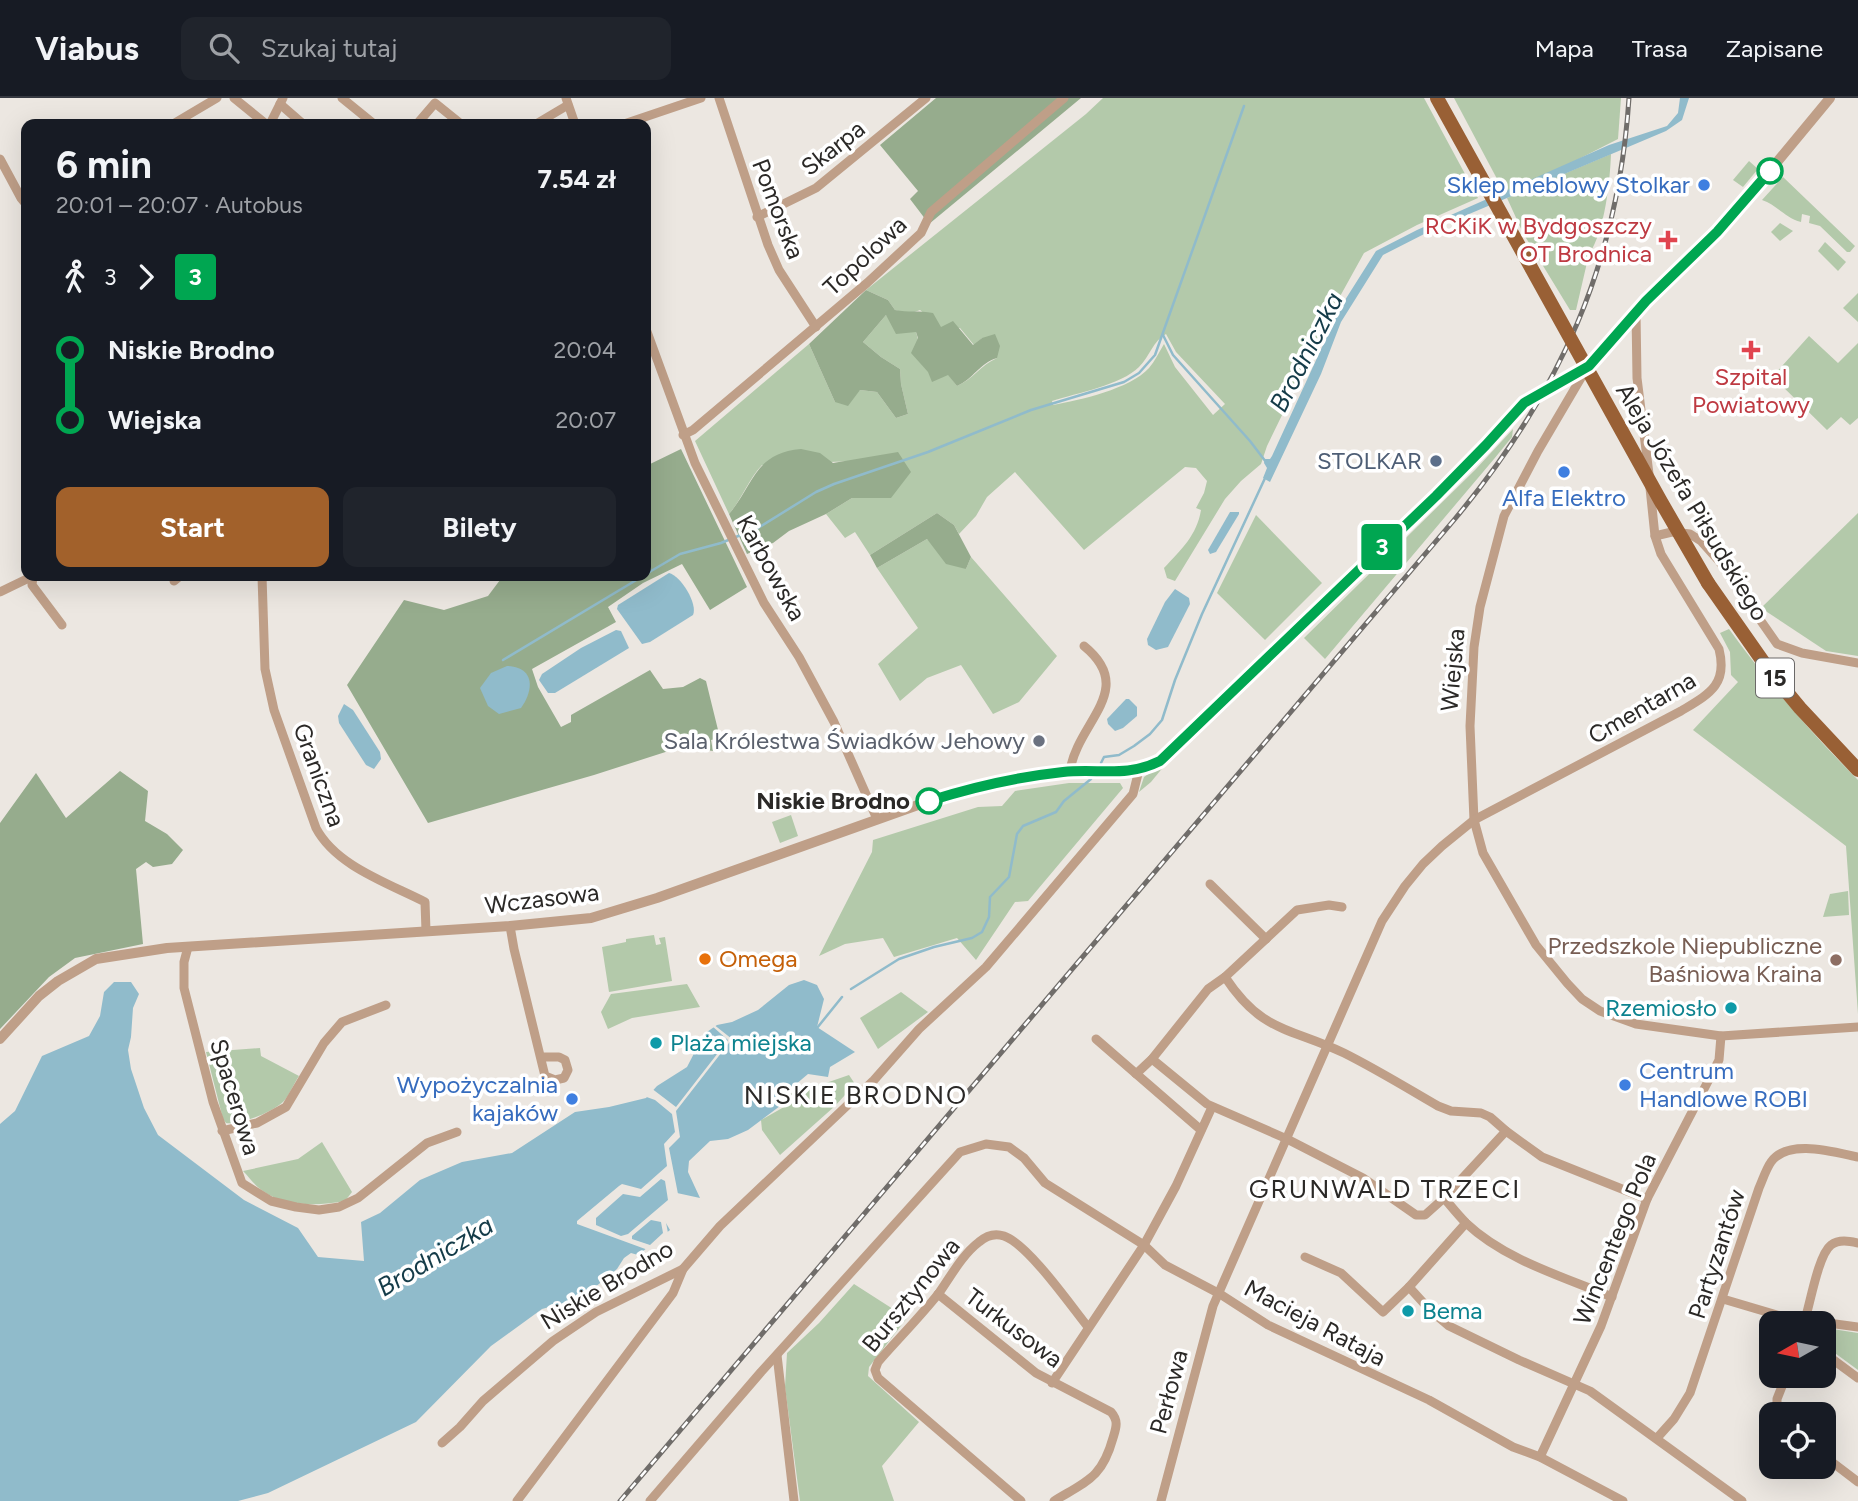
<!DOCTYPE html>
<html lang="pl">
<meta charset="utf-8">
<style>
:root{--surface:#171b24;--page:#20242c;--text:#f1f3f6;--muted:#9ea1a6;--line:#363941;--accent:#a2612b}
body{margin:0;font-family:Figtree,sans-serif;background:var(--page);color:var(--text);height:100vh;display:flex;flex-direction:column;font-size:26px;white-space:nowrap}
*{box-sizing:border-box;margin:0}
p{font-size:23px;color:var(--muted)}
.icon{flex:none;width:38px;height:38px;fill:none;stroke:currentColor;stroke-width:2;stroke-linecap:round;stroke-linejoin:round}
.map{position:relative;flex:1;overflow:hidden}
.details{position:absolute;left:21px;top:21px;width:630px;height:462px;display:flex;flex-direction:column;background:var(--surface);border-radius:14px;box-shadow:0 7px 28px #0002}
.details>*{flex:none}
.badge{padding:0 14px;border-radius:5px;font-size:24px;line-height:46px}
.needle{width:46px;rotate:261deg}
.controls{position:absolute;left:1759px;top:1213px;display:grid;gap:14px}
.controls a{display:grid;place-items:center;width:77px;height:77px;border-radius:14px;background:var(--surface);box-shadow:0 7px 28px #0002;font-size:35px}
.map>.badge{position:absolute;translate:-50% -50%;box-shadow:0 0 0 4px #fff}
.legs{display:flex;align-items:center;gap:10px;height:77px;padding:0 35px;font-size:23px}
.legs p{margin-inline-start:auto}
.overview{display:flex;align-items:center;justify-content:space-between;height:119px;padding:0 35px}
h1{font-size:38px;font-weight:700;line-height:52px}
.action{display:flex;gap:14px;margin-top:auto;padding:14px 35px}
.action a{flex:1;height:80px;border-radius:14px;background:var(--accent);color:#fff;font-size:28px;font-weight:700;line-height:80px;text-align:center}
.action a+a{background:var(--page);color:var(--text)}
ul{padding:0 35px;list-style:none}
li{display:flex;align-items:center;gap:24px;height:70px;font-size:26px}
li i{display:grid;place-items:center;width:10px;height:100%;margin:0 9px;background:currentColor}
li i::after{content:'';width:18px;height:18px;margin:-9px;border:5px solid;border-radius:50%;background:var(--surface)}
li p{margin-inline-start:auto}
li:first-child i{background:linear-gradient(#0000 50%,currentColor 0)}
li:last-child i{background:linear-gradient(currentColor 50%,#0000 0)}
header{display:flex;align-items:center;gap:42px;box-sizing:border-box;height:98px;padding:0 35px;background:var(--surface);border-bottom:2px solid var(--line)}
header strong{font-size:33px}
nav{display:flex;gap:38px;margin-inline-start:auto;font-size:24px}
.search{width:490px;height:63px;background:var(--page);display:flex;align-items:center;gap:18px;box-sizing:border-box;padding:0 24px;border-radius:14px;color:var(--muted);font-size:26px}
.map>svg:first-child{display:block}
.green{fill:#b3c9aa;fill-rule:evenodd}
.forest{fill:#96ac8d}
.water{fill:#90bbcb}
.pier{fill:#ece7e1;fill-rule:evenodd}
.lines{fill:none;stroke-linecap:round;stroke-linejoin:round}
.stream{stroke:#90bbcb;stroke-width:2.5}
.minor{stroke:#bf9f88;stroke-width:9}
.tertiary{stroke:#bf9f88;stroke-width:10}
.primary{stroke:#996035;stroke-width:14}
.rail-casing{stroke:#706d6a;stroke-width:5}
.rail{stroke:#fff;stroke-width:2.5;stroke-dasharray:8;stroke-linecap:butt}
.primary-bridge{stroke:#996035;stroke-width:14}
.line-1-casing{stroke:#fff;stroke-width:16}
.line-1{stroke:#00a651;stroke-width:10}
.stop-1-dot{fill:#fff;stroke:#00a651;stroke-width:3.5}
.shop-dot{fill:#3f7fe0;stroke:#fff;stroke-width:2.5}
.health-dot{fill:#e0444e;stroke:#fff;stroke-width:2.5}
.service-dot{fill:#5c6f8a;stroke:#fff;stroke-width:2.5}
.worship-dot{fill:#6b7280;stroke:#fff;stroke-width:2.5}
.food-dot{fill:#e8710a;stroke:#fff;stroke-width:2.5}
.education-dot{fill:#8d6e63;stroke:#fff;stroke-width:2.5}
.culture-dot{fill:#0f9aa8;stroke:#fff;stroke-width:2.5}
.labels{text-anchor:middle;stroke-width:7;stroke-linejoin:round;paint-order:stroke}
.shield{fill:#fff;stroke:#6b6968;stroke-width:2}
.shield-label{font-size:23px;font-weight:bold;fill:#2b2927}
.street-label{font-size:24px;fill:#2b2927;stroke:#fff}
.shop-label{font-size:24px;fill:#366cbe;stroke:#fff;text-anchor:end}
.health-label{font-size:24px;fill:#be3a42;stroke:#fff;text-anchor:end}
.service-label{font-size:24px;fill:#4e5e75;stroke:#fff;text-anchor:end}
.worship-label{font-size:24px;fill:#5b616d;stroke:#fff;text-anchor:end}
.stop-label{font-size:24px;font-weight:bold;fill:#2b2927;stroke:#fff;text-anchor:end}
.education-label{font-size:24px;fill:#785e54;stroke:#fff;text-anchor:end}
.food-label{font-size:24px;fill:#c56008;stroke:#fff;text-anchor:start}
.culture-label{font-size:24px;fill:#0d838f;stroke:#fff;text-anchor:start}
.water-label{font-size:26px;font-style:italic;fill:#143b48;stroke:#fff}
.neighbourhood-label{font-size:26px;letter-spacing:2px;fill:#2b2927;stroke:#fff}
</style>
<header>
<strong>Viabus</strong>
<div class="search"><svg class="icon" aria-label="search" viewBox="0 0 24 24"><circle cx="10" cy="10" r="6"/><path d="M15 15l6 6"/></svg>Szukaj tutaj</div>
<nav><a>Mapa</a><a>Trasa</a><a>Zapisane</a></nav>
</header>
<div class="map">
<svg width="1858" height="1403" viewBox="0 0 1858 1403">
<rect width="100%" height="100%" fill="#ece7e1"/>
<g class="green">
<path d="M1103,0H1424L1478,100L1417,127L1364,155L1338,202L1267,348L1261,366L1241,383L1225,401L1175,483L1167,480L1164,470C1181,452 1197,437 1201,412L1196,410L1204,395L1207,383L1196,370L1185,369L1084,452L1015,374L987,399L976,418L959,436L954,427L937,415L870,457L855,434L845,440L826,416L852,400H891L853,363L762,367C748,382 742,401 729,416L695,343L809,246L835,304L860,292L877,294L896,320L908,316L901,286L900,271L881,259L863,244L886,217L916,234C925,263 911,272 948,276L957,288C973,281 981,267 997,260L982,240L974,247L960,230H941L920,212L909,216L895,212L888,202L866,192L1086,16ZM1166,236L1176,254L1225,306L1213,317L1175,269L1164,246C1159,254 1155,263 1149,270C1130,291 1080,302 1053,307L1052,303C1077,295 1121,287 1139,269C1150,258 1153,243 1166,236Z"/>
<polygon points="1454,0 1621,0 1618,41 1567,67 1504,94"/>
<path d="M1611,56C1610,83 1605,133 1589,156L1576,212H1570L1523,135L1507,100Z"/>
<polygon points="1749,63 1758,71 1743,89 1733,82"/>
<path d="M1783,79L1855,148L1850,154H1847L1820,128L1809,125L1810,118L1802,116L1801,124C1785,120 1777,107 1762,102Z"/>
<polygon points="1780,125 1793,133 1780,143 1771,134"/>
<polygon points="1825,144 1846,164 1838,173 1818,153"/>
<polygon points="1858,195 1858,224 1843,210"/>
<polygon points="1809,238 1838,265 1858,245 1858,320 1850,327 1841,319 1827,332 1779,285 1774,289 1773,278"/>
<polygon points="1513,331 1512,339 1494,361 1325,561 1304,540 1475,372"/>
<polygon points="1858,415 1858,558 1826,553 1761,510"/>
<polygon points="1256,417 1322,485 1265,542 1217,495"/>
<polygon points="927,441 966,471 971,459 1057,558 1019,604 993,616 961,567 927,580 900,603 878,566 918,530 877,470"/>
<path d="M1729,531C1769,586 1811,635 1858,682V916L1846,748L1693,632L1738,584L1731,577L1730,554L1720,535Z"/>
<polygon points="1169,662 1151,684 1139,694 1144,679"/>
<polygon points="1069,685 1120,685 1123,690 1028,803 1015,804 976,862 957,840 894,859 883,840 845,846 819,858 872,754 873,742 978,709 1002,708 1015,693"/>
<polygon points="791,717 798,738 780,745 772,724"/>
<polygon points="1848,793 1849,817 1823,819 1830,796"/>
<polygon points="654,837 656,847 661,846 659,840 665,839 672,883 609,894 602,849 626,844 626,841"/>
<polygon points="687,886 700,909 632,920 608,931 601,914 611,896"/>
<polygon points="901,894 928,914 878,951 860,920"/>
<path d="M260,950L261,958L299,978C294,985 290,996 284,1003C273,1014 241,1027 226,1025L223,1021L206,954Z"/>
<polygon points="849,977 855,986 835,1008 780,1057 762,1032 761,1022 784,1009 787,1001 798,988 823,986"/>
<path d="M322,1044L352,1094L345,1103C319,1108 285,1109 263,1093C255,1088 249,1079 243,1073L298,1061Z"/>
<polygon points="854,1186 907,1220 869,1269 868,1278 919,1324 882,1368 894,1403 800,1403 785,1289 787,1255 819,1225"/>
<polygon points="1826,1230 1858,1235 1858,1272 1824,1247 1824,1231"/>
</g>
<g class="forest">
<polygon points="936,0 1081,0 929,126 910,101 918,93 880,47"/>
<path d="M866,192L888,202L895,212C908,215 919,212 933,215L941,229L953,223L973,247L982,240L995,236L1000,248L997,260C980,265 973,281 957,288L948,277L932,284L928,274L911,255L918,240L916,234L896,236L886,217L863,244L881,259L900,271L901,286L908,316L896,320L877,294L860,292L848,308L835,304L809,246Z"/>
<polygon points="681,351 747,489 710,512 682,466 643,485 608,509 616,524 532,571 538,589 561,629 571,624 571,617 650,572 663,591 683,589 700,580 706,583 720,640 711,642 713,653 681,649 594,677 428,725 347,587 404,502 444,512 488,498 503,478 646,478 646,368"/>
<path d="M801,351L820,355L833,365L898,354L911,374L891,400H852L826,416L789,433L773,445L747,456L729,416C754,387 754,355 801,351Z"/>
<polygon points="937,415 954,427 971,459 966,471 946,466 927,441 877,470 870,457"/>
<polygon points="120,673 148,693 145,723 167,736 183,752 172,766 153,769 146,764 136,771 143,846 75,860 49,879 0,931 0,725 36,675 66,720"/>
</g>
<g class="water">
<polygon points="1680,0 1689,0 1682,22 1666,33 1436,130 1383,157 1341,224 1321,276 1270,384 1263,380 1267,370 1264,365 1265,361 1270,361 1272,358 1340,210 1376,153 1417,132 1609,47 1667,28 1678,15"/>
<polygon points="1230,414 1239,414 1239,416 1216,454 1210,456 1208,452"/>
<path d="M669,475C681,478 698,506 693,517L650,544L642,546L617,511L618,507Z"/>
<polygon points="1175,491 1189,500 1190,506 1168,549 1156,552 1148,547 1147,541 1165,504"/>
<polygon points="616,532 621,533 629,550 555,595 548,595 539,582 542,576 581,550"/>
<path d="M507,568C535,569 534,592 521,610L499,616L488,608L480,590L491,575Z"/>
<polygon points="1126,601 1129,601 1137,609 1137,618 1123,630 1115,633 1108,626 1107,621"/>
<polygon points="344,606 353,612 380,654 381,661 374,671 366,667 339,625 338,618"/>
<polygon points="804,882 817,887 824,901 817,929 855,954 830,969 828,979 808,976 795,987 780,1008 748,1032 728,1041 710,1043 689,1063 688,1074 700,1100 677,1095 659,1113 670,1132 638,1157 631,1155 624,1160 617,1171 582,1200 542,1211 491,1248 416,1324 268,1395 238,1403 0,1403 0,1026 15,1013 42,958 89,938 100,918 104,894 114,884 131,884 139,896 133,910 131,939 128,952 131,971 144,1010 158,1037 244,1102 298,1130 318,1159 364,1163 361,1124 380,1115 420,1082 462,1064 512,1055 575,1014 609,1009 646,1000 657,988 687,969 704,936 717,927 732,924 758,912 789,887"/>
</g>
<path class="pier" d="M713,926L732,941L676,1013L680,1039L669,1050L678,1096L675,1103L664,1114L668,1135L648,1152L577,1126V1123L619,1088L622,1086L641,1091L667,1068L664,1046L675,1034L672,1016L655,1002L641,997L651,990L676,1009L728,942L712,928ZM661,1081L665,1083L668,1102L628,1136L621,1138L596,1127V1120L623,1096L640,1099ZM651,1122L661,1124L663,1135L650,1147L632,1141V1138Z"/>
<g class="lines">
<g class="stream">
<polyline points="1163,237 1173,257 1250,343 1266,364"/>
<polyline points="646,476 680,456 721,445 758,430 816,394 834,386 928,354 1031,312 1124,284 1139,275 1155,257 1244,8"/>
<polyline points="503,562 643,478"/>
<polyline points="1101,665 1104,659 1119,657 1134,648 1150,636 1162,622 1175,582 1202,516 1266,378"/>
<polyline points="851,891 899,861 934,849 972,840 982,834 989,819 990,799 1009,779 1017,736 1023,728 1056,714 1064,703 1091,681"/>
<polyline points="817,930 842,899"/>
</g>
<g class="minor">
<polyline points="234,0 266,26"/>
<polyline points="342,0 374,26"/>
<polyline points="566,0 575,26"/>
<polyline points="719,0 768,147 779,172 816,229"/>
<polyline points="280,6 303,26"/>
<polyline points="173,26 217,0"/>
<polyline points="270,26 283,0"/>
<polyline points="417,26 435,5 461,26"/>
<polyline points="536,26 568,7"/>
<polyline points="624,26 701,0"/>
<polyline points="0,61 21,100 26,106"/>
<polyline points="757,119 816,90 926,0"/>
<polyline points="1636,215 1637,280 1649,376"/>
<polyline points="646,231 695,365 764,505 799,559 834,624 877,721"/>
<polyline points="1588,268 1538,353 1504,418 1480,509 1474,549 1470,628 1474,722 1483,755 1536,847 1567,885 1582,901 1600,913 1636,926 1721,938 1858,929"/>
<polyline points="683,337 693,332 867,185 921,135 931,114 1064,0"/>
<polyline points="1655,438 1672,434 1690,436 1701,443 1719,463 1777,546 1802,555 1858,565"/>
<path d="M262,478L265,571L274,612L316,730C336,768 388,785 425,804L426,833"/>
<polyline points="174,483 180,478"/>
<polyline points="0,494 33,478 32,487 62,527"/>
<path d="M1070,673C1077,624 1138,592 1084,548"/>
<polyline points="1210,786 1266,841"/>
<polyline points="510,828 514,851 545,978 555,982 564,980 568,972 565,962 559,959 541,959"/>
<polyline points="188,849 184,864 184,890 213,1004 242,1085 271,1103 296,1109 319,1112 339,1109 358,1100 427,1045 457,1034"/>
<path d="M1225,879C1262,935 1289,929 1344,955C1376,971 1407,990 1438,1008L1451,1013L1481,1015L1490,1019L1506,1033L1542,1059L1647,1101"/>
<polyline points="1096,941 1201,1032"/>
<path d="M1152,961L1207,1006L1287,1041L1363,1080L1416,1117H1425L1444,1100C1451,1108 1458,1117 1466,1125C1505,1162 1564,1179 1612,1199"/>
<polyline points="1136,976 1152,961 1208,891 1225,879 1297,812 1329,807 1342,809"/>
<polyline points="222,1033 257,1025 286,1009 324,945 342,924 386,907"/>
<polyline points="1444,1100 1506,1033"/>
<polyline points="1305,1159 1341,1175 1383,1214 1409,1189 1429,1211 1449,1228 1519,1262 1590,1293 1742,1403"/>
<polyline points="1409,1189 1466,1125"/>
<path d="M938,1196L1036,1275L1111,1314C1119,1323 1116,1330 1113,1340C1102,1380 1087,1383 1054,1403"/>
<polyline points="1723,1201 1784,1219 1858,1229"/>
<path d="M1804,1225C1810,1207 1818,1157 1831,1147C1839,1141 1849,1143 1858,1145"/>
<polyline points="1824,1255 1858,1280"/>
<polyline points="777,1257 794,1403"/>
<polyline points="1052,1285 1144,1147 1176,1088 1212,1009"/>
<polyline points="1777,1316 1777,1301 1786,1278"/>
<path d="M1657,1340L1674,1321L1690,1295L1759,1090C1763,1081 1766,1071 1771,1064C1788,1040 1834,1054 1858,1059"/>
<polyline points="442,1345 460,1329 483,1303 553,1243 596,1214 683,1171 720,1128 874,982 919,931 986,869 1133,696 1139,672"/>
<polyline points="1824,1358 1858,1384"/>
<polyline points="1540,1359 1601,1228 1647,1101 1719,962 1721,938"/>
<polyline points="517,1403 673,1195 683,1171"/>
<polyline points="650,1403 761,1274 960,1054 986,1046 1009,1049 1024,1060 1045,1085 1144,1147 1165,1167 1220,1196 1268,1227 1429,1302 1513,1349 1540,1359 1623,1403"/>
<path d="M1021,1403L878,1280L875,1272L878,1264C898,1241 920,1219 939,1195C951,1178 962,1157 979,1144C986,1138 995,1135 1004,1138C1028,1146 1071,1208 1088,1229"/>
<path d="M1161,1403L1213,1208L1382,823L1405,788L1423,766L1442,748L1474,722L1681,613C1709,596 1728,587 1719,551L1661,456L1655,438L1650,390"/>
</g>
<polyline class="tertiary" points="0,941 39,898 58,883 96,861 167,850 510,828 591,820 657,800 946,697 993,685 1043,676 1139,672 1159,663 1170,654 1436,398 1486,347 1524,305 1589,268 1646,203 1739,110 1830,0"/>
<polyline class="primary" points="1708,485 1771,575 1800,610 1858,672"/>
<g class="rail-casing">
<path id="rail" d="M620,1403L1454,422C1560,295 1618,166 1629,0"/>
</g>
<use href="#rail" class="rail"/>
<polyline class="primary-bridge" points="1437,0 1660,402 1708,485"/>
</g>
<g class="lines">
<g class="line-1-casing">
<path id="line-1" d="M929,703C973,689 1017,679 1063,674C1098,670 1126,680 1160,663L1436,398L1486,347L1524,305L1589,268L1646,203L1717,134L1770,73"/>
</g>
<use href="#line-1" class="line-1"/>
</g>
<g class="stop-1-dot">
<circle cx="1770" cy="73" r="12"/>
<circle cx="929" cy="703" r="12"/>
</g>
<g class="shop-dot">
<circle cx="1704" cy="87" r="7"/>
<circle cx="1564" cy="374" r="7"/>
<circle cx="1625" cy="987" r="7"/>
<circle cx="572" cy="1001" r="7"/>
</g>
<g class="health-dot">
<path d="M1664.5 131.5h7v7h7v7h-7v7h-7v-7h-7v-7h7z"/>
<path d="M1747.5 241.5h7v7h7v7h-7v7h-7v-7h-7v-7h7z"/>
</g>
<circle class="service-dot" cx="1436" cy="363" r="7"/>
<circle class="worship-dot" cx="1039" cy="643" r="7"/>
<circle class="food-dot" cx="705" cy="861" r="7"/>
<circle class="education-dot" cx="1836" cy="862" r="7"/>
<g class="culture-dot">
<circle cx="1731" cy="910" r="7"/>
<circle cx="656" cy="945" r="7"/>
<circle cx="1408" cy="1213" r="7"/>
</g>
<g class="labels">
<rect class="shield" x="1756" y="560.5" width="38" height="39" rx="5"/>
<g class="shield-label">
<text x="1775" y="588">15</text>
</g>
<g class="street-label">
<text transform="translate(833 50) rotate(-38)" y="8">Skarpa</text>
<text transform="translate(778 111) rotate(69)" y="8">Pomorska</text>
<text transform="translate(865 158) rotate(-43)" y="8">Topolowa</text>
<text transform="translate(1692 404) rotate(59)" y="8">Aleja Józefa Piłsudskiego</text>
<text transform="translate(771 470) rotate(61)" y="8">Karbowska</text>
<text transform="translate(1453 572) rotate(-85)" y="8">Wiejska</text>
<text transform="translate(1642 610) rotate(-30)" y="8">Cmentarna</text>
<text transform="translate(319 677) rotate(70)" y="8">Graniczna</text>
<text transform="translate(542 801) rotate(-7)" y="8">Wczasowa</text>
<text transform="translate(235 999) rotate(73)" y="8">Spacerowa</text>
<text transform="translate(1615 1141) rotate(-68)" y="8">Wincentego Pola</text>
<text transform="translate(1717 1156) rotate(-72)" y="8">Partyzantów</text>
<text transform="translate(607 1187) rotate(-31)" y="8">Niskie Brodno</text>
<text transform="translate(911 1197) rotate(-51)" y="8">Bursztynowa</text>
<text transform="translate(1315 1225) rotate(28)" y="8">Macieja Rataja</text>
<text transform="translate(1014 1230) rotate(37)" y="8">Turkusowa</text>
<text transform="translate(1169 1294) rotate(-75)" y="8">Perłowa</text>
</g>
<g class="shop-label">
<text x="1690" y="95">Sklep meblowy Stolkar</text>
<text x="1564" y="408" text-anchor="middle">Alfa Elektro</text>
<text x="1639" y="981" text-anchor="start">Centrum<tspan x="1639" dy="28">Handlowe ROBI</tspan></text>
<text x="558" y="995">Wypożyczalnia<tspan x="558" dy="28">kajaków</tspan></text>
</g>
<g class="health-label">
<text x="1652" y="136">RCKiK w Bydgoszczy<tspan x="1652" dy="28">OT Brodnica</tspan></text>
<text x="1751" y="287" text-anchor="middle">Szpital<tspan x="1751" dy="28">Powiatowy</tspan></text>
</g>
<g class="service-label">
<text x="1422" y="371">STOLKAR</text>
</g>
<g class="worship-label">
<text x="1025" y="651">Sala Królestwa Świadków Jehowy</text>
</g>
<g class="stop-label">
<text x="910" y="711">Niskie Brodno</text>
</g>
<g class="education-label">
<text x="1822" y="856">Przedszkole Niepubliczne<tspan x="1822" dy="28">Baśniowa Kraina</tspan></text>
</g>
<g class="food-label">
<text x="719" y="869">Omega</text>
</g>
<g class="culture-label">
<text x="1717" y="918" text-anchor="end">Rzemiosło</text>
<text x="670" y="953">Plaża miejska</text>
<text x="1422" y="1221">Bema</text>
</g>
<g class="water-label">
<text transform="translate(1306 254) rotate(-63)" y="9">Brodniczka</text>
<text transform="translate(435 1158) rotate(-31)" y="9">Brodniczka</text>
</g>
<g class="neighbourhood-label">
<text x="856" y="1006">NISKIE BRODNO</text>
<text x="1385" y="1100">GRUNWALD TRZECI</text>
</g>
</g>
</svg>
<div class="controls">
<a><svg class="needle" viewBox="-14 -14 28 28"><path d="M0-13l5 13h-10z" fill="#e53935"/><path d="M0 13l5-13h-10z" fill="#9ea1a6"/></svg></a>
<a><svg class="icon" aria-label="locate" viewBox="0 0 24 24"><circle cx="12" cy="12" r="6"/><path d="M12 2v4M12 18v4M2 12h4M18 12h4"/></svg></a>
</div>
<b class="badge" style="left:1382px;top:449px;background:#00a651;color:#fff">3</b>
<section class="details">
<div class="overview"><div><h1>6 min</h1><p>20:01 – 20:07 · Autobus</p></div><b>7.54 zł</b></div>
<div class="legs"><svg class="icon" aria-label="walk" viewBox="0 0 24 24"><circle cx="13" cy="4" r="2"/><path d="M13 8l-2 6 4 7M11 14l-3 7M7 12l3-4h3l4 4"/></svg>3<svg class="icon" aria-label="forward" viewBox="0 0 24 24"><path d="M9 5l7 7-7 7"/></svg><b class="badge" style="background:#00a651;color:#fff">3</b></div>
<ul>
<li><i style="color:#00a651"></i><b>Niskie Brodno</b><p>20:04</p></li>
<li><i style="color:#00a651"></i><b>Wiejska</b><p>20:07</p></li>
</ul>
<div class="action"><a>Start</a><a>Bilety</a></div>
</section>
</div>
